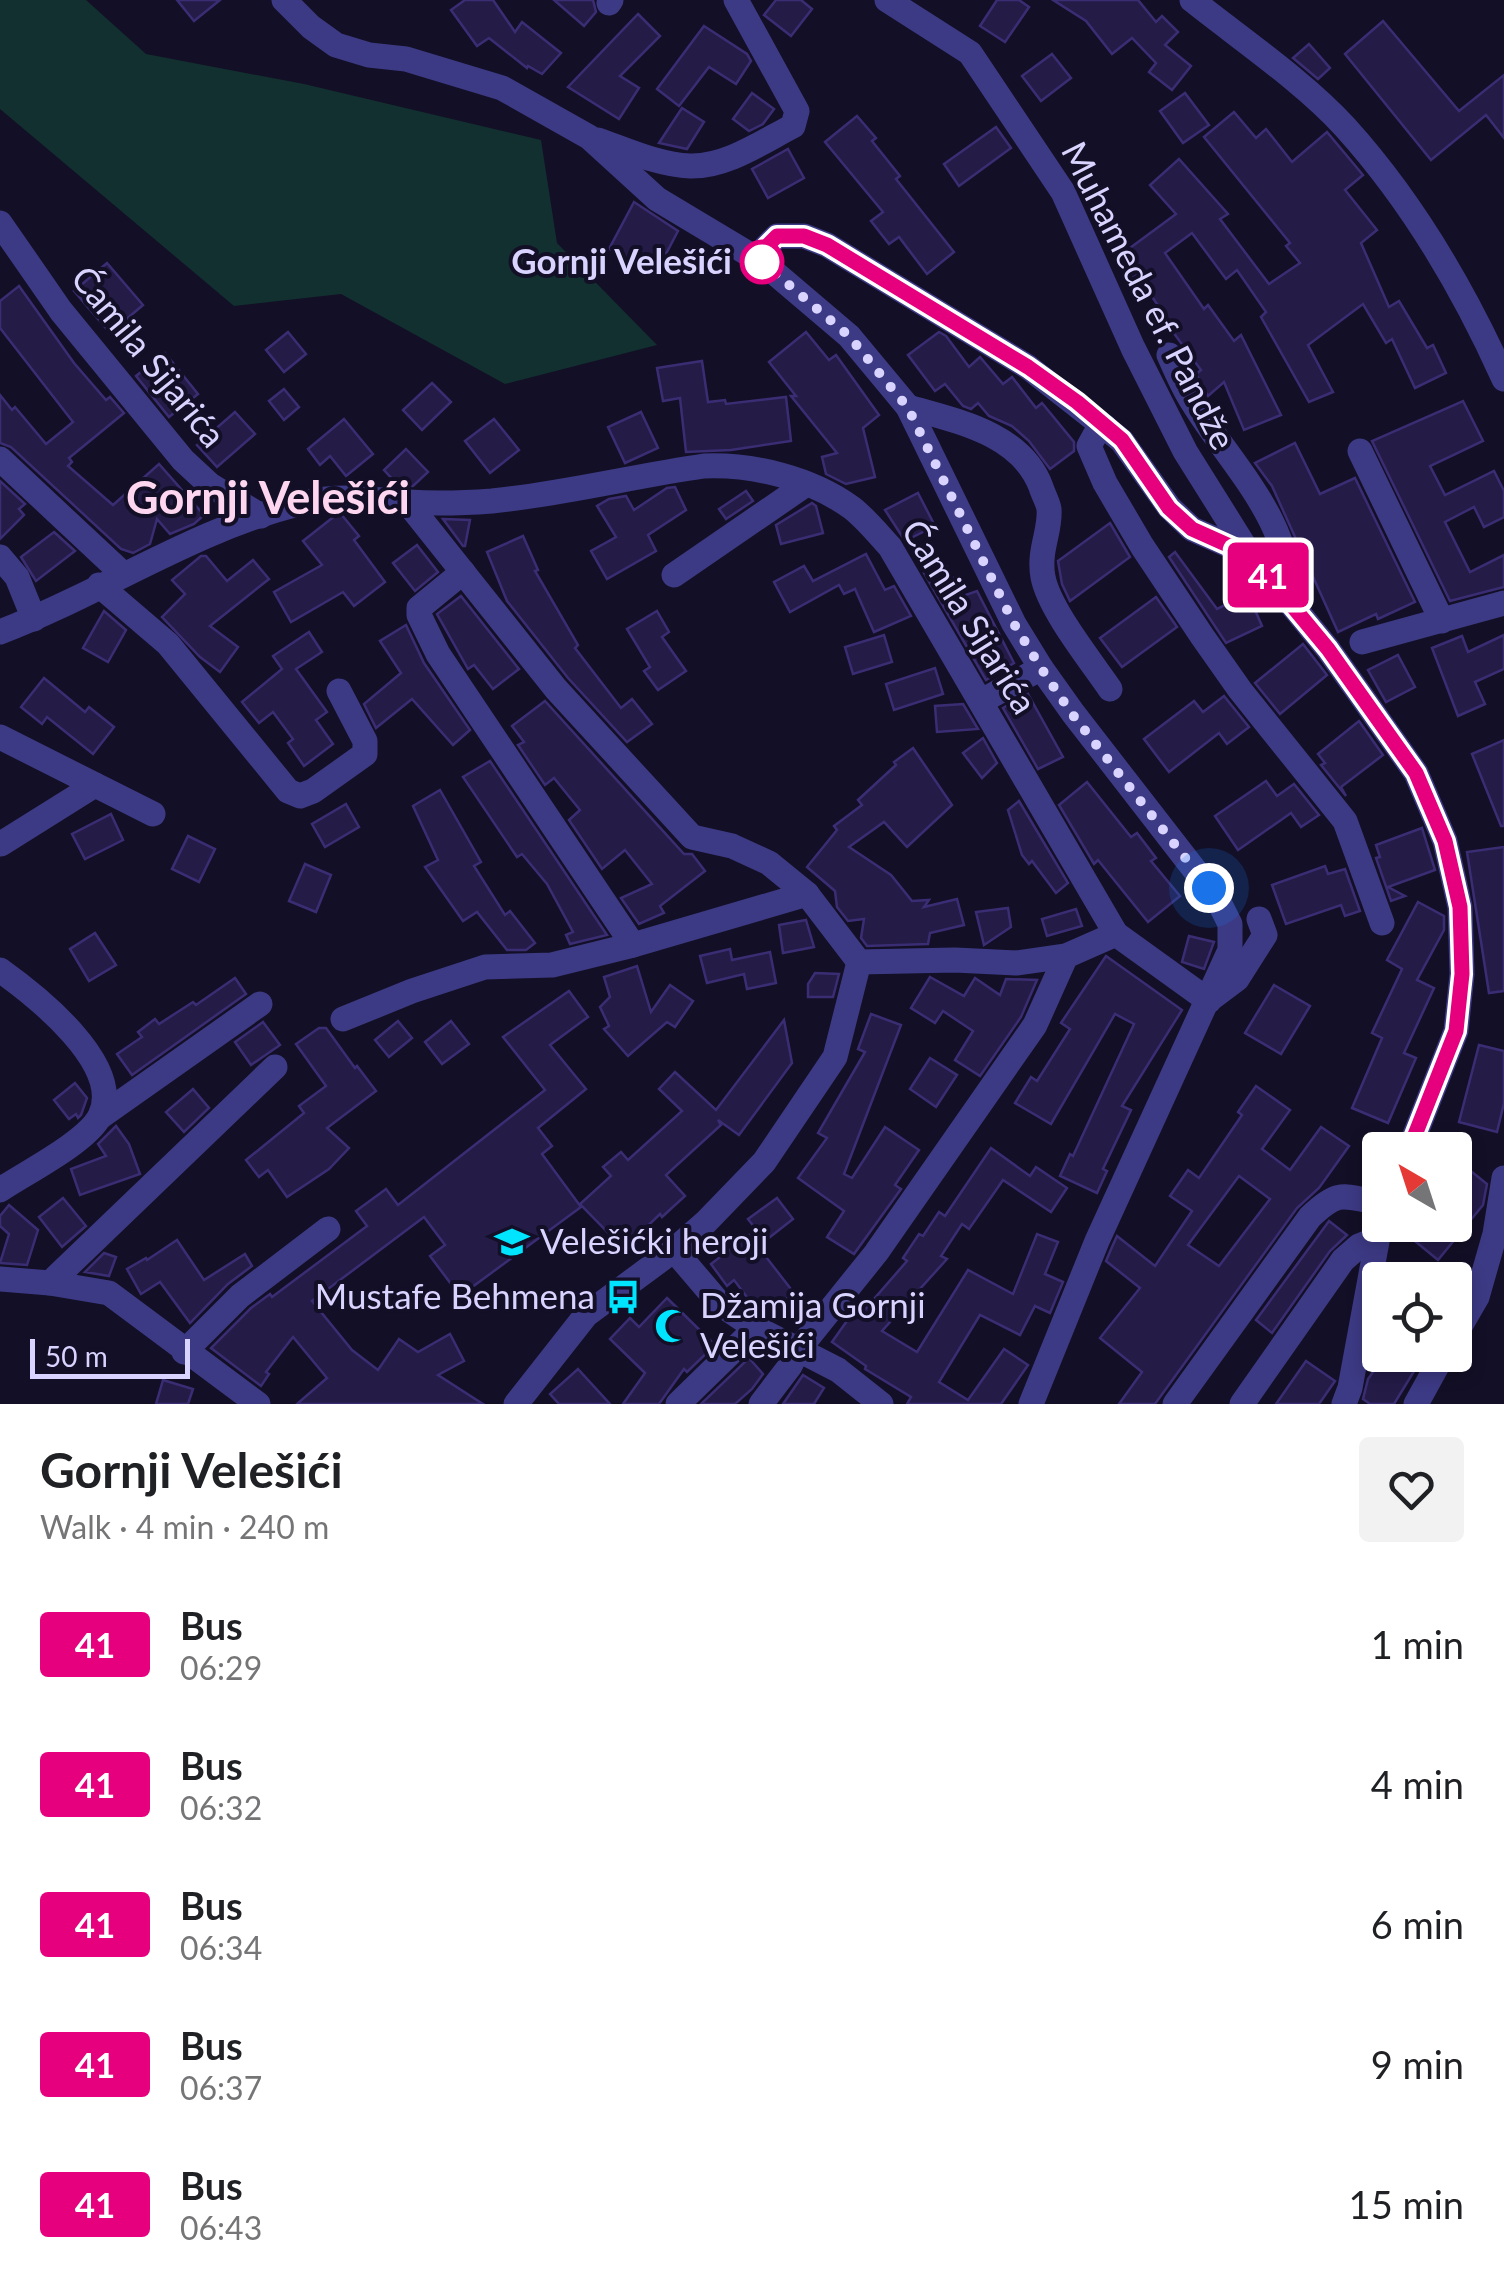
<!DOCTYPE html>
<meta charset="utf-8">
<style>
:root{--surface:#fff;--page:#f2f2f2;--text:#202124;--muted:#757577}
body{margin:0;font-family:Lato,sans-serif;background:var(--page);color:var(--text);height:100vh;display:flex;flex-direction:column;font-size:38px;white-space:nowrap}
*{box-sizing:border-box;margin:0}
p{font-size:32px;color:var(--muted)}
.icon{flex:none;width:55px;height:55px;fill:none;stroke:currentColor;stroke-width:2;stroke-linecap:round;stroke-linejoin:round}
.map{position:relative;height:1404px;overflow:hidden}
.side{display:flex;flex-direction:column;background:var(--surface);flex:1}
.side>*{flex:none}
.badge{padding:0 20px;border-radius:8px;font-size:35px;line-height:65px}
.needle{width:65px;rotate:321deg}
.tools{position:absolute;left:1362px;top:1132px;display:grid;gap:20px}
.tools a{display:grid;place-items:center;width:110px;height:110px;border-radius:10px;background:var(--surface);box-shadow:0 5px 15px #0003;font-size:50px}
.scale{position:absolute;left:30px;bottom:25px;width:160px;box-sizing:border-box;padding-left:10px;border:5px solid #d9d4ff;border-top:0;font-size:28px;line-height:35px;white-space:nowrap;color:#d9d4ff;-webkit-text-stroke:8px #130f26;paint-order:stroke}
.you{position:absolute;width:50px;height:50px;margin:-25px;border:8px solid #fff;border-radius:50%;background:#1a73e8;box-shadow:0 0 0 15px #1a73e833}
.map>.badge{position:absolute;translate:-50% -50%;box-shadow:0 0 0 5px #fff}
.round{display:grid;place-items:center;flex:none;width:105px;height:105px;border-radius:10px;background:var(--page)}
.overview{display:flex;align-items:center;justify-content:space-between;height:170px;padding:0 40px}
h1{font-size:48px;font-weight:700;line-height:75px}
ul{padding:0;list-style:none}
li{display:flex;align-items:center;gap:30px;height:140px;padding:0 40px}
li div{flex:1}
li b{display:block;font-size:38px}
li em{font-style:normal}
li .badge{min-width:110px;font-weight:700;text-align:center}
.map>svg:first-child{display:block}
.green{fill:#12302f}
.building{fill:#241b47;stroke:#3b2d73;stroke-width:2.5;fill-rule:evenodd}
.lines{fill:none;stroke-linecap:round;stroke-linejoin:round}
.minor{stroke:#3d3a85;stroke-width:25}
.line-casing{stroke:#fff;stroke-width:22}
.line{stroke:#e6007e;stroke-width:15}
.walk{stroke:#d9d4ff;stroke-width:10;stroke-dasharray:0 18}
.stop-dot{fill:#fff;stroke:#e6007e;stroke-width:5}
.labels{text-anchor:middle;stroke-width:8;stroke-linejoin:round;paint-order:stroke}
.stop-label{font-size:35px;font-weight:bold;fill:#d9d4ff;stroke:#130f26;text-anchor:end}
.street-label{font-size:35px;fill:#d9d4ff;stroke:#130f26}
.poi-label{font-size:35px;fill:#d9d4ff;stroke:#130f26;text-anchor:start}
.district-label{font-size:45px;font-weight:bold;fill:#ffd6f0;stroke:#130f26}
</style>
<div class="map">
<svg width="1504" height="1404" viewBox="0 0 1504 1404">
<rect width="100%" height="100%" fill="#130f26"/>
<polygon class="green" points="0,0 86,0 146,54 304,84 541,140 557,243 657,345 505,384 341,294 234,306 0,109"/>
<g class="building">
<polygon points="177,0 220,0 194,21"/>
<polygon points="465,0 493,0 515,32 522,22 561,53 542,74 528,66 527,68 489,38 477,46 451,10"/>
<polygon points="554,0 593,0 596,12 584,26"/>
<polygon points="776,0 801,0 812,9 791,36 764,15"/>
<polygon points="997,0 1019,0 1029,7 1005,42 980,26"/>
<polygon points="1053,0 1138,0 1156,22 1162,16 1178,32 1165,45 1191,66 1172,90 1149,72 1156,63 1132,38 1112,54 1086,21"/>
<polygon points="638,14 660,36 620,76 639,88 619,119 568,87"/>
<polygon points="1383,21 1459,111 1504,75 1504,138 1486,115 1431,160 1345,54"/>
<polygon points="704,26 747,54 751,61 736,84 709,67 679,106 657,89"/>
<polygon points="1309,44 1330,68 1318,79 1293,58"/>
<polygon points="1052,54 1071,78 1041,101 1022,76"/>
<polygon points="752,93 774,109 763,124 749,131 733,119"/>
<polygon points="1185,93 1209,125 1183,143 1160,111"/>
<polygon points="682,108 704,122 687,149 659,143"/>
<polygon points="1234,112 1256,138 1266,129 1292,162 1327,132 1363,175 1345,190 1377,230 1361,243 1389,307 1399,301 1427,348 1433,345 1446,373 1415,388 1392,339 1386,343 1363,304 1308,345 1333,392 1309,402 1261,317 1266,312 1237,270 1226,279 1192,233 1165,253 1204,309 1208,305 1234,341 1241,335 1281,415 1244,430 1224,382 1208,396 1196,374 1201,370 1173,332 1175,330 1137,275 1130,280 1115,259 1176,214 1150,185 1179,159 1228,214 1220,219 1269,284 1300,263 1286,246 1290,243 1204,137"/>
<polygon points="857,116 876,138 872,141 900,176 896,179 954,252 927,274 899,237 889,244 871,221 883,212 825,142"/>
<polygon points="996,127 1011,148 959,186 944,164"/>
<polygon points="788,149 804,178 768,198 752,169"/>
<polygon points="634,202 678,231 656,273 609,249"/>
<polygon points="107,263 143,305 110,333 74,291"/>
<polygon points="19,286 74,363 106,400 110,397 124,413 69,458 72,462 68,466 113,505 159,464 204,515 194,524 170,534 157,519 150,544 133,553 121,549 11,447 0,443 0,395 12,410 15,407 46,444 73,422 0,328 0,301"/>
<polygon points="288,332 306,354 284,372 266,350"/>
<polygon points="806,332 829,360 836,355 879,415 863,428 875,477 846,484 826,474 822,457 837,453 791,396 796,396 769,362"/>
<polygon points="939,332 946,336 969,367 980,357 1003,384 1012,377 1036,408 1042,403 1074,442 1074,451 1050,469 1029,441 1012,426 989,416 978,403 971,409 963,406 945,384 935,391 908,355"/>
<polygon points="165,353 198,394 169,417 136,376"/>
<polygon points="702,361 708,402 725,400 726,404 786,397 791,441 731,450 686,452 680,398 663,401 657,368"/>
<polygon points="432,383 451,402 422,430 403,410"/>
<polygon points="284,389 299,407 284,420 269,401"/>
<polygon points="1463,401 1483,441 1430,466 1445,495 1494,471 1504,491 1504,517 1484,527 1474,507 1445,522 1470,572 1504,555 1504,587 1450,601 1372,441"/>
<polygon points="235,412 255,434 217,467 197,445"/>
<polygon points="641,412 658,448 625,463 608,427"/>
<polygon points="344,419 373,454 346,476 330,456 320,465 308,449"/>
<polygon points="494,419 519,450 490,473 465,441"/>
<polygon points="1295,443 1320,494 1355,478 1415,602 1378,619 1376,614 1338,632 1272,486 1255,463"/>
<polygon points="406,449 428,472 413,486 398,485 384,470"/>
<polygon points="0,481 25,504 19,509 24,515 0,539"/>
<polygon points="675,487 686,510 648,535 656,551 607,579 591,551 616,537 597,506 609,499 626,496 634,510 667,488"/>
<polygon points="746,491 753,501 726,519 719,509"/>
<polygon points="918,493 935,526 905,541 885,510"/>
<polygon points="812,503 816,506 823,533 781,544 776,525"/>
<polygon points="341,514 359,536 354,540 385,582 354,606 343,592 291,622 274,592 322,565 303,541 336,515"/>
<polygon points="443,519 470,520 465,546 463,546"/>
<polygon points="1110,523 1130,557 1070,601 1062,584 1058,561"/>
<polygon points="54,532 75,551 36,581 21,557"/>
<polygon points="523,536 538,570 535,571 578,645 575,648 621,708 632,699 652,724 627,742 568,678 507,601 487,552"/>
<polygon points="417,545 438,572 415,591 393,563"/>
<polygon points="1175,552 1217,609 1248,594 1262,626 1226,643 1169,557"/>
<polygon points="866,554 885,590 894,586 911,616 874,632 855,589 844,594 839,585 790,612 774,582 804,566 813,581"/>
<polygon points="201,556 206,556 227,581 253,560 269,579 210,626 238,647 220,672 200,657 162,617 185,594 172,580"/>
<polygon points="944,562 963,596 977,591 1014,663 986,680 924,573"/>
<polygon points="461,596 519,669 493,689 474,665 468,669 437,614"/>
<polygon points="1156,597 1177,627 1122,667 1100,638"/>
<polygon points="104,611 126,630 108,662 83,648"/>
<polygon points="657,611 669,632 662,637 686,671 658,690 644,671 650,667 627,629"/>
<polygon points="406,625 424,663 470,730 453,745 412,699 376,728 364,704 401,673 380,641"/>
<polygon points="309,632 322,652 296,669 327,712 316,720 333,744 304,766 288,743 293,739 273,712 259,723 242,702 282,669 273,656"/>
<polygon points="884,635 892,662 853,674 845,647"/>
<polygon points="1504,635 1504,669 1475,682 1485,704 1458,716 1432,648 1462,636 1468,652"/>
<polygon points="1303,644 1327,675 1280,714 1255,683"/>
<polygon points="1398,655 1415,687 1386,702 1368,670"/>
<polygon points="935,668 943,694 894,710 886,684"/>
<polygon points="44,678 85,712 89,707 114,727 93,754 47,717 42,724 21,707"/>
<polygon points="1028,694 1063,757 1038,769 1003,708"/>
<polygon points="1224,696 1249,727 1227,744 1219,733 1169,772 1144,739 1194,701 1203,712"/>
<polygon points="545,701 684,854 692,854 705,871 660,906 664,913 639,924 621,898 652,884 625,850 602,869 569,820 580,810 554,778 545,785 518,745 524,742 512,726"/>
<polygon points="963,704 978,729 937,732 935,706"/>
<polygon points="1359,721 1383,755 1341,787 1346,796 1321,765 1325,763 1318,754"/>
<polygon points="983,738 997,763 982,778 963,753"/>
<polygon points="1504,740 1504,826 1501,826 1472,754"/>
<polygon points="913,748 952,805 907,847 884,822 849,847 891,875 912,901 929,900 924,907 957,899 964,925 930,933 928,944 867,946 861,938 864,919 848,921 837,907 835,891 807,867 837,830 834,826 862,805 858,800 896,765 894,762"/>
<polygon points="490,761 607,935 570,944 566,935 573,932 547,884 522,854 517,857 463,777"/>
<polygon points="1266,781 1277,796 1294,784 1319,815 1301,827 1291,813 1238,850 1215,816"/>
<polygon points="1087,782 1131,837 1137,833 1156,858 1151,861 1180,896 1148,922 1098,860 1094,864 1059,805"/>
<polygon points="440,790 481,862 474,866 505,915 510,911 535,943 526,950 507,950 477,912 463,921 425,867 438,860 413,806"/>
<polygon points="1019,801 1068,883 1056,893 1032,861 1029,864 1022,855 1008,810"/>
<polygon points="346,804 359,827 325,847 312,824"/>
<polygon points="111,814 123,840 85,859 72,834"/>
<polygon points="1422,828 1435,870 1388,887 1405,896 1391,901 1376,858 1380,857 1376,845"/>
<polygon points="188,836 215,849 199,882 172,869"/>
<polygon points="1504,847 1504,991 1489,993 1467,852"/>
<polygon points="305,864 331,875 316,912 289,901"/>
<polygon points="1325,866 1328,874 1345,869 1360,911 1345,916 1341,905 1286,924 1272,885"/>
<polygon points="1418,902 1444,916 1444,930 1417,980 1434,988 1404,1053 1416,1058 1388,1123 1352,1108 1382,1038 1372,1033 1402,969 1387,960"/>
<polygon points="1008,908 1011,927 984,945 976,912"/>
<polygon points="1076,909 1082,926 1047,936 1042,919"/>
<polygon points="806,920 814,947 783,953 779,925"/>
<polygon points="95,933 116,965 89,981 70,949"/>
<polygon points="1189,936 1214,942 1204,969 1182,962"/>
<polygon points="730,949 732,960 770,952 776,983 747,989 744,974 707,983 700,956"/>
<polygon points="1106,956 1182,1010 1122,1106 1131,1110 1103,1169 1107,1171 1097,1193 1060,1176 1070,1154 1073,1156 1134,1024 1115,1014 1051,1124 1015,1103 1031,1077 1037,1081 1070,1029 1061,1023"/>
<polygon points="637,966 651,1012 670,985 693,1001 675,1027 667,1022 628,1056 604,1029 609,1026 600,1007 610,997 604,977"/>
<polygon points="815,973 839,974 833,997 808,997 808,984"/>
<polygon points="930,977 964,996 975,978 1000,995 1006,979 1037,980 1021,1017 980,1076 955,1060 973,1031 943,1011 935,1023 911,1008"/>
<polygon points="235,978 246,994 132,1075 117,1054 142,1037 138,1032 155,1019 159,1024 193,1002 196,1005"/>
<polygon points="1274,985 1310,1006 1281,1054 1245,1033"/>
<polygon points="569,991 588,1017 550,1045 586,1089 538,1128 552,1146 542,1154 581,1207 460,1296 430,1256 445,1245 424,1217 312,1301 352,1350 378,1370 399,1339 418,1352 450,1334 464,1361 438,1375 483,1404 297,1404 327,1378 293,1337 266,1372 269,1374 261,1386 211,1348 251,1308 270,1294 272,1297 367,1226 356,1211 386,1189 398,1205 545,1090 503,1037"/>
<polygon points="871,1014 901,1025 844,1174 852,1178 885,1127 919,1150 895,1185 901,1189 854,1254 827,1237 844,1211 798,1178 827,1138 818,1133 865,1052 858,1049"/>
<polygon points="784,1020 792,1063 739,1135 718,1120 721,1125 666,1175 685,1196 662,1217 660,1214 624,1249 580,1204 611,1176 603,1167 621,1152 628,1160 682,1111 659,1089 675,1072 716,1110"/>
<polygon points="398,1021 412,1038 389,1057 375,1040"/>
<polygon points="451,1021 469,1044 442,1064 425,1042"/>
<polygon points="263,1022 280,1045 251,1065 235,1042"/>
<polygon points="319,1028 326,1028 355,1068 357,1066 376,1091 327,1128 349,1148 329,1169 287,1197 268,1170 259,1177 246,1160 304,1113 299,1106 326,1086 296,1044"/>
<polygon points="1479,1045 1504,1051 1504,1103 1497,1132 1459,1122"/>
<polygon points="930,1058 957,1075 936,1107 910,1089"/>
<polygon points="75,1083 87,1098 81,1115 78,1118 76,1114 69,1119 54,1100"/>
<path d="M1256,1086L1290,1110L1262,1149L1290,1170L1321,1127L1349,1146L1319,1188L1297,1208L1155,1404H1119L1142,1372L1100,1338L1140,1288L1106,1261L1112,1247L1117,1236L1155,1266L1192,1211L1170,1196L1188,1170L1199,1178L1242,1115L1238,1112ZM1239,1176L1270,1199L1219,1266L1188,1245Z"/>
<polygon points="193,1089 209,1108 184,1132 166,1112"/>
<polygon points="116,1126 129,1144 140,1174 80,1195 71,1169 106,1156 98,1144"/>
<polygon points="991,1148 1030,1176 1036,1167 1067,1188 1051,1212 1003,1180 969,1229 962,1224 941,1256 947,1259 882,1331 917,1352 968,1270 1013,1294 1037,1234 1058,1242 1045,1274 1063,1282 1050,1313 1035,1306 1020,1335 980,1315 939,1382 968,1400 1004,1349 1028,1365 1001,1404 907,1404 911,1397 865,1369 866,1366 832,1342 854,1311 860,1315 907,1261 903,1258 919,1234 923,1236 939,1212 945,1216"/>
<polygon points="1467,1168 1487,1184 1483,1205 1438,1260 1410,1237 1420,1225 1455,1225 1455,1182"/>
<polygon points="63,1198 86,1226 62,1247 39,1217"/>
<polygon points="777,1198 793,1219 765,1241 748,1219"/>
<polygon points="9,1205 38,1230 27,1265 0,1263 9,1234 0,1226 0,1216"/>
<polygon points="1329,1221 1347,1235 1330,1251 1272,1333 1256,1320"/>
<polygon points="749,1235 794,1293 766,1315 756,1309 734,1280 727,1286 711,1264"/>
<polygon points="177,1240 204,1280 245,1254 252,1266 228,1284 190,1323 160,1282 141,1294 127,1269 146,1258 147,1260"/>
<polygon points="104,1253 116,1257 109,1276 85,1272"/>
<polygon points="667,1298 715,1345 687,1372 684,1369 659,1404 623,1404 645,1373 610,1339 630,1318 639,1327"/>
<polygon points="1385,1355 1424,1355 1394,1404 1370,1404 1363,1399 1368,1379"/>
<polygon points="749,1358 763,1374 752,1389 735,1404 701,1404"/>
<polygon points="1306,1361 1335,1381 1319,1404 1276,1404"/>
<polygon points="578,1369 610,1404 559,1404 550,1394"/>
<polygon points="803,1375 824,1388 814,1404 783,1404"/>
<polygon points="163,1380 193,1389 188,1404 156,1404"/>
</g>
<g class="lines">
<g class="minor">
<polyline points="284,0 311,27 336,45 369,55 406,59 502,88 589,137 657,199 762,262 849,336 908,407 1014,624 1041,668 1073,713 1218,900 1230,924 1230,950 1097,1241 1031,1404"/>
<polyline points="887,0 970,53 1063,192 1133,348 1185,451 1250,555"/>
<path d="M1192,0C1241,39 1304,82 1345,127C1412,201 1463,288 1504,379"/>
<polyline points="609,3 611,0"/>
<path d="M598,140C627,150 659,165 690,166C726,167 762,142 793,126L797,111L736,0"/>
<polyline points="0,223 61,311 183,460 210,485 261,516"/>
<polyline points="762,262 766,247 777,236 804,236 827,245 1028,367 1122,441 1169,507 1192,529 1251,555 1328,649 1416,773 1445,841 1460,907 1462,974 1456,1031 1409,1150"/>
<path d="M1169,355C1176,371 1183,388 1193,403C1231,465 1294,523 1289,600"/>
<path d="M908,407C956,421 1021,433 1041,487C1043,494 1048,502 1049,509C1051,531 1038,550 1043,577C1049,609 1091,661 1110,689"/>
<polyline points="1105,427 1095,435 1089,446 1105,483 1142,546 1202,636 1240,690 1345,821 1382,923"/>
<polyline points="1360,451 1442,621"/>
<polyline points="0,459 123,574"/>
<polyline points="407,502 556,689 692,837 732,846 769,863 807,894 859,962"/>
<polyline points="0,557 17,577 34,619"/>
<polyline points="463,572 419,608 419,615 438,654 633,945"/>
<polyline points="674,575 805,485"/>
<polyline points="99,585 168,644 288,791 300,796 313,791 365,754 365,741 339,691"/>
<path d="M0,632C100,594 197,528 302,503C339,494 372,499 408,502C436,504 465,503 492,501C563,494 634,476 704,466C753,464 811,478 852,508C866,519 878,534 890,547L1116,934L1209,1001"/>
<polyline points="1362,642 1504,603"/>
<polyline points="982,701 1041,668"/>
<polyline points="0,737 153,814"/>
<polyline points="1,844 95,785"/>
<polyline points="859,962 955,960 1016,963 1066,956 1116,934"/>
<path d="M0,970C35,995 125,1065 100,1116C87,1142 25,1173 0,1190"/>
<polyline points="1213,997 1237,979 1265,935 1259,919"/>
<polyline points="343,1019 412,991 485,967 552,965 633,945 807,894"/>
<polyline points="100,1117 260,1004"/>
<polyline points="674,1250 720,1304 756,1328 838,1370 881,1404"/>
<polyline points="0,1279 50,1283 109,1293 258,1404"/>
<polyline points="50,1283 275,1067"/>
<polyline points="1455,1335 1477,1297 1495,1234 1504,1178"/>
<polyline points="184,1352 240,1296 328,1229"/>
<polyline points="516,1404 586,1315 674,1250 706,1222 764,1162 835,1057 859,962"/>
<polyline points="678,1404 756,1328"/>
<polyline points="761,1404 790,1366 798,1350 876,1253 1035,1025 1066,956"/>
<path d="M1175,1404L1310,1217C1339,1189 1343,1196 1380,1203"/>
<polyline points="1242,1404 1343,1260 1359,1246 1377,1239"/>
<polyline points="1344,1404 1350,1388 1380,1225"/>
<polyline points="1416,1404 1443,1355"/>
</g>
</g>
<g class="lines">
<g class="line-casing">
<polyline id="line" points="762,262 766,247 777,236 804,236 827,245 1028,367 1077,402 1122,440 1169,508 1192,529 1250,555 1328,649 1416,773 1445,841 1460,907 1462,974 1456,1031 1409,1150"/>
</g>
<use href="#line" class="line"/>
<polyline class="walk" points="762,262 849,336 908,408 1014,624 1041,668 1072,714 1209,888"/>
</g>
<defs>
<g id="school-bare" transform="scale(2.7)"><path d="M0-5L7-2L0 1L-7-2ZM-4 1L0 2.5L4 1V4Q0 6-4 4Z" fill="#00e5ff" stroke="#130f26" stroke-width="2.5" paint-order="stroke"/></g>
<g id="bus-bare" transform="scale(2.7)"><path d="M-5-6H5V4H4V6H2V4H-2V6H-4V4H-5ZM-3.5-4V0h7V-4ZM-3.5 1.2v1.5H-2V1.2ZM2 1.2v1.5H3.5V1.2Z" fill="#00e5ff" stroke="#130f26" stroke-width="2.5" paint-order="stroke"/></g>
<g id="mosque-bare" transform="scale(2.7)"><path d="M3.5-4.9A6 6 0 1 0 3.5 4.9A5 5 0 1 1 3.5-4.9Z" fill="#00e5ff" stroke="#130f26" stroke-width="2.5" paint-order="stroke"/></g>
</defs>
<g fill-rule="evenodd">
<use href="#school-bare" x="512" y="1242"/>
<use href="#bus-bare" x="623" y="1297"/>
<use href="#mosque-bare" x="672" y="1326"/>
</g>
<circle class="stop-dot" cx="762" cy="262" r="20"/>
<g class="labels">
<g class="stop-label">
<text x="732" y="274">Gornji Velešići</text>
</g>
<g class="street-label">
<text transform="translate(1148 296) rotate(63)" y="12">Muhameda ef. Pandže</text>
<text transform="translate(148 357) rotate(51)" y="12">Ćamila Sijarića</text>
<text transform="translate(969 617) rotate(58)" y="12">Ćamila Sijarića</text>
</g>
<g class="poi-label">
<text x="540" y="1254">Velešićki heroji</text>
<text x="595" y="1309" text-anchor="end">Mustafe Behmena</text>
<text x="700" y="1318">Džamija Gornji<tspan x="700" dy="40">Velešići</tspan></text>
</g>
<g class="district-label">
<text x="268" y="514">Gornji Velešići</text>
</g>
</g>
</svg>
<div class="tools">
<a><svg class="needle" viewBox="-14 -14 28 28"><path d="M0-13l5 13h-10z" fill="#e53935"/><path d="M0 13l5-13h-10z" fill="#757577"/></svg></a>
<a><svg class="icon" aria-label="locate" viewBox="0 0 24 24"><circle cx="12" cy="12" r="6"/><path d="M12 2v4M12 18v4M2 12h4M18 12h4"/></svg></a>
</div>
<div class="scale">50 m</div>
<div class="you" style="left:1209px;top:888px"></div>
<b class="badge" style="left:1268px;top:575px;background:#e6007e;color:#fff">41</b>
</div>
<section class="side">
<div class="overview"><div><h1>Gornji Velešići</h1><p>Walk · 4 min · 240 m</p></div><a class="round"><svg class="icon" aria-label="heart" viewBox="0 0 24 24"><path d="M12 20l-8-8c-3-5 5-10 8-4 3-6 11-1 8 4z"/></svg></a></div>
<ul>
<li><span class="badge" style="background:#e6007e;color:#fff">41</span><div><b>Bus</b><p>06:29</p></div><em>1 min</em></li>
<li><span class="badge" style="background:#e6007e;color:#fff">41</span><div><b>Bus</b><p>06:32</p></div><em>4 min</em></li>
<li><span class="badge" style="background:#e6007e;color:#fff">41</span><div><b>Bus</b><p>06:34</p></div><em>6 min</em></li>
<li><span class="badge" style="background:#e6007e;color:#fff">41</span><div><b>Bus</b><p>06:37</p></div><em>9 min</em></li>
<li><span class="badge" style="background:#e6007e;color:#fff">41</span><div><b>Bus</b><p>06:43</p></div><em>15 min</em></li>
</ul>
</section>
